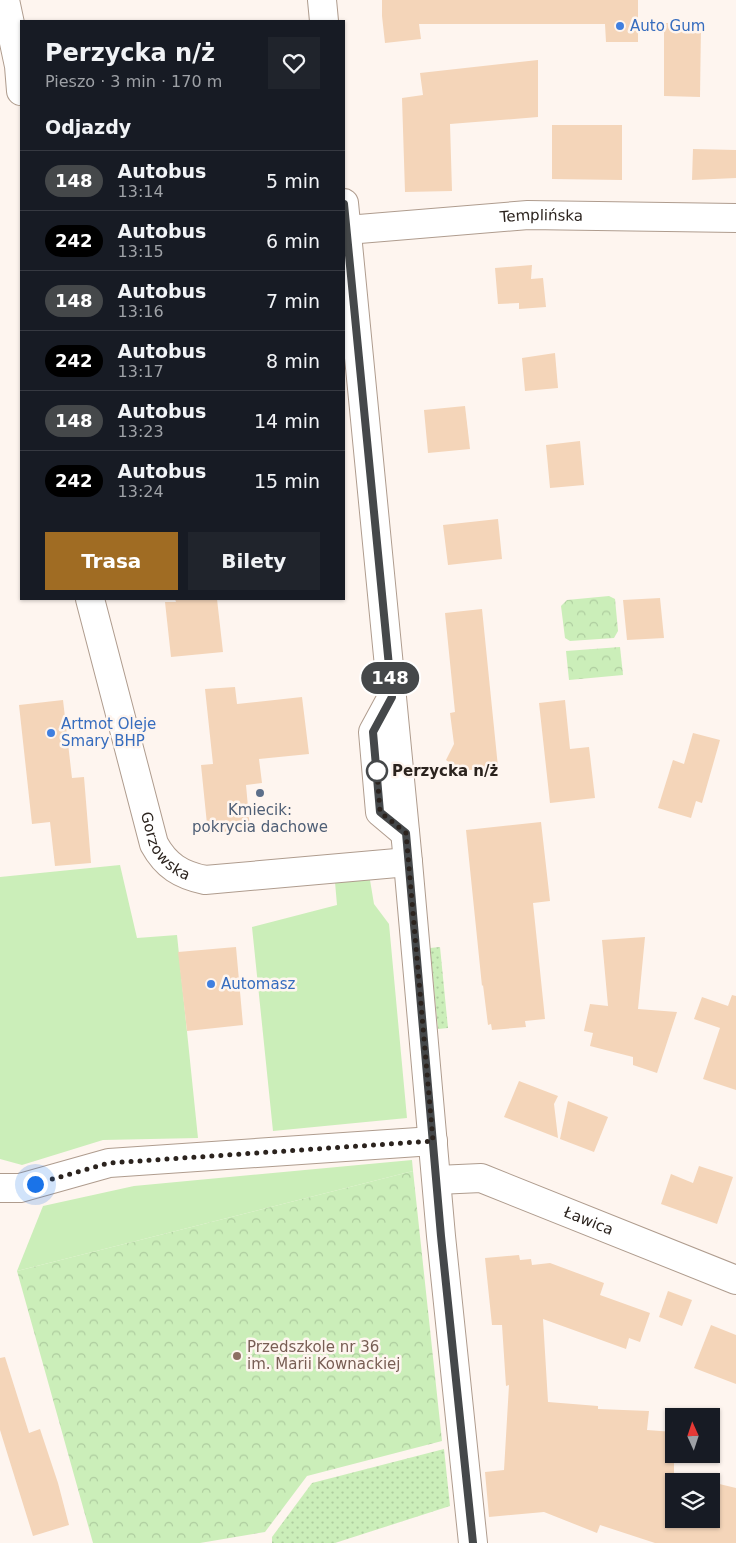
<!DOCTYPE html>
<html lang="pl">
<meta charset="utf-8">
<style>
:root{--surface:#171b24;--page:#20242c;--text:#f1f3f6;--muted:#9ea1a6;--line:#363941;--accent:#a06c23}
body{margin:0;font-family:"DejaVu Sans",sans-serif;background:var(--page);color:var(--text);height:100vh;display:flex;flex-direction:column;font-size:19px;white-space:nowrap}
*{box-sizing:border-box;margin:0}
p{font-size:16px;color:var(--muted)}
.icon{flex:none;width:28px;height:28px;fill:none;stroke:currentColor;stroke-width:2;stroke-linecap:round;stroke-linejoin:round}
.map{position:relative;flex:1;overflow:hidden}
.side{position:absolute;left:20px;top:20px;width:325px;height:580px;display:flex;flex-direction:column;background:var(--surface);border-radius:0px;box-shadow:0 1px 4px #0004}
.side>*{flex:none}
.badge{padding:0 10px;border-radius:16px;font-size:18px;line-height:32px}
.needle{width:32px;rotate:357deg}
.fabs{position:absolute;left:665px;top:1408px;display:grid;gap:10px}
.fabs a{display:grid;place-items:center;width:55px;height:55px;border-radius:0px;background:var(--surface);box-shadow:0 1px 4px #0004;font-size:25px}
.you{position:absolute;width:25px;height:25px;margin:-12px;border:4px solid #fff;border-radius:50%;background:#1a73e8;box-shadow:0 0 0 8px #1a73e833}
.map>.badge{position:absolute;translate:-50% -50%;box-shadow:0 0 0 2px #fff}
h2{padding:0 25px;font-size:19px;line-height:45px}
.round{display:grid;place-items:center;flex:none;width:52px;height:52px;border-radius:0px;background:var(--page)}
.headline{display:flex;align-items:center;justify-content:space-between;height:85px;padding:0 25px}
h1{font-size:24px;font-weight:700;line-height:38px}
.action{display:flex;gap:10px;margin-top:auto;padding:10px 25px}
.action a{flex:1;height:58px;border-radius:0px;background:var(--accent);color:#fff;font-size:20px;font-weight:700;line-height:58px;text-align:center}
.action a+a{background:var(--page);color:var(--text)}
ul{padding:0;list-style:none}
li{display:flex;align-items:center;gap:15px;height:60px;padding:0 25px;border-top:1px solid var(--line)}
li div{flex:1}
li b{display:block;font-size:19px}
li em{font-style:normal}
li .badge{min-width:55px;font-weight:700;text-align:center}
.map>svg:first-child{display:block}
.grass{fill:#cbeeb9}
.park{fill:url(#park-crowns)}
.garden{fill:url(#garden-dots)}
.building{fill:#f4d5b9}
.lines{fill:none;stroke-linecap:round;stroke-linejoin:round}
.minor-casing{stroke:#af9c8e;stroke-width:30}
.minor{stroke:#fff;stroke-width:28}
.line-casing{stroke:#fff;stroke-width:11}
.line{stroke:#45484a;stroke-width:8}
.walk{stroke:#2b231e;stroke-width:5;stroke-dasharray:0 9}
.shop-dot{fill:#3f7fe0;stroke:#fef5ef;stroke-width:2}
.stop-dot{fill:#fff;stroke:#45484a;stroke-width:2.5}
.service-dot{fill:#5c6f8a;stroke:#fef5ef;stroke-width:2}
.education-dot{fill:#8d6e63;stroke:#fef5ef;stroke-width:2}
.labels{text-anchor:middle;stroke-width:5;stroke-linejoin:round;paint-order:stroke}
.shop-label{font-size:15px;fill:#366cbe;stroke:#fef5ef;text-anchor:start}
.street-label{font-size:15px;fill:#2b231e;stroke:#fef5ef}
.stop-label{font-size:15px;font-weight:bold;fill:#2b231e;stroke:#fef5ef;text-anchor:start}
.service-label{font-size:15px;fill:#4e5e75;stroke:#fef5ef}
.education-label{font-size:15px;fill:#785e54;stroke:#fef5ef;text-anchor:start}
</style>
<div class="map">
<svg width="736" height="1543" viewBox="0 0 736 1543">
<defs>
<pattern id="park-crowns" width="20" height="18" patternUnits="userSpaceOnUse" patternTransform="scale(1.25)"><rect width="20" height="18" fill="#cbeeb9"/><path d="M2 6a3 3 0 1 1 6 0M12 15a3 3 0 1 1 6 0" fill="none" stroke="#aecc9f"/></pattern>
<pattern id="garden-dots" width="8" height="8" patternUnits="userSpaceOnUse" patternTransform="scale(1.25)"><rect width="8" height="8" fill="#cbeeb9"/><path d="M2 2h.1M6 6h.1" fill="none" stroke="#aecc9f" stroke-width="1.8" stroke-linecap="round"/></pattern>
</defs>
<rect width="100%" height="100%" fill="#fef5ef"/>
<g class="grass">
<polygon points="120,865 137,938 177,935 198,1138 103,1140 22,1165 0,1159 0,877"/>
<polygon points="370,880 374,904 389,924 407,1118 273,1131 252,927 337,905 335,882"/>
<polygon points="412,1160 413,1171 17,1271 43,1206 134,1186"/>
</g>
<g class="park">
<polygon points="609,596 615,599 618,631 614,638 570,641 565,638 561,606 567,600"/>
<polygon points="620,647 623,675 569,680 566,651"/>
<polygon points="413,1171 442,1441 307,1476 265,1532 200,1543 93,1543 17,1271"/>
</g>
<g class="garden">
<polygon points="440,947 448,1028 438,1029 430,948"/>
<polygon points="444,1449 450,1506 335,1543 272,1543 272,1537 312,1483"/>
</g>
<g class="building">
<polygon points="382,0 638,0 638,42 606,42 605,24 419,24 421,39 385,43 382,16"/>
<polygon points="664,23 701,23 700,97 664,96"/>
<polygon points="538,60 538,117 450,124 452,191 405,192 402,98 423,95 420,73"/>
<polygon points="552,125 622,125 622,180 552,179"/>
<polygon points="693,149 736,150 736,178 692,180"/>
<polygon points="532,265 531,279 543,278 546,307 519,309 519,303 498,304 495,268"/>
<polygon points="555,353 558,388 525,391 522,358"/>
<polygon points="465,406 470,449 428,453 424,410"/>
<polygon points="580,441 584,485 550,488 546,445"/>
<polygon points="498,519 502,559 448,565 443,525"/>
<polygon points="660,598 664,638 627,640 623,600"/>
<polygon points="175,599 217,599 223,652 171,657 165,602 176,602"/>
<polygon points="482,609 498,767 461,771 446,760 454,744 450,713 455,712 445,613"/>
<polygon points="235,687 237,704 302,697 309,754 259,759 262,783 246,785 250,829 208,834 201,765 213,764 205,689"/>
<polygon points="63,700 72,778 84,777 91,863 55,866 50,822 32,824 19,705"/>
<polygon points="565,700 570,749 589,747 595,798 550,803 539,703"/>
<polygon points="693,733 720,740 702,803 696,801 691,818 658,808 673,760 684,764"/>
<polygon points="541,822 550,901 533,903 545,1019 525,1021 526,1027 492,1030 491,1024 488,1025 483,985 482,986 466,830"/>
<polygon points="645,937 638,1009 677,1012 657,1073 633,1065 633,1057 590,1046 593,1033 584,1031 590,1004 608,1006 602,940"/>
<polygon points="236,947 243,1025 187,1031 178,952"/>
<polygon points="732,995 736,996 736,1090 703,1079 720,1028 694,1019 702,997 728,1006"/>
<polygon points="519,1081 558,1096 554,1104 558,1138 504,1117"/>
<polygon points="568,1101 608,1117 594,1152 560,1139"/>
<polygon points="699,1166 733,1177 717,1224 661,1204 671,1174 693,1183"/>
<polygon points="519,1255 520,1260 531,1259 532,1265 550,1263 604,1283 600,1295 650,1313 640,1342 629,1338 626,1349 543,1319 548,1402 598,1406 598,1409 649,1411 647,1430 674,1432 674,1473 709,1481 674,1481 674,1519 711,1519 711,1482 736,1488 736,1543 655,1543 600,1525 597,1533 544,1512 489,1517 485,1472 504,1470 509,1385 506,1386 502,1325 492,1325 485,1258"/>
<polygon points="668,1291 692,1300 682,1326 659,1317"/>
<polygon points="711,1325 736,1335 736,1384 694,1368"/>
<polygon points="5,1357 29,1433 40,1429 58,1483 69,1525 33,1536 0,1430 0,1358"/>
</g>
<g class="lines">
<g class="minor-casing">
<g id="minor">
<polyline points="5,0 19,66 21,91"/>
<polyline points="322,0 324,21"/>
<polyline points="344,203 408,862 441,1236 473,1543"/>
<path id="s1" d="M347,230L528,215L736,218"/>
<path id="s2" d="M90,599L154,844C166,866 181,875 205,880L408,862"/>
<polyline points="392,697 373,732 380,812 405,833"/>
<path id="s3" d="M437,1180L481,1178L736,1280"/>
<polyline points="0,1188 20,1188 109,1163 433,1141"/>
</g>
</g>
<use href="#minor" class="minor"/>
</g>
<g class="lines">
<g class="line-casing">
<polyline id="line" points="344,204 392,697 373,732 380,812 406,833 441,1236 473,1543"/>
</g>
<use href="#line" class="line"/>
<polyline class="walk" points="35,1184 109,1163 433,1141 406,833 380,812 377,771"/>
</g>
<g class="shop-dot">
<circle cx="620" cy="26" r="5"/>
<circle cx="51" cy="733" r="5"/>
<circle cx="211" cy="984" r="5"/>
</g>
<circle class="stop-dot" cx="377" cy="771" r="10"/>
<circle class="service-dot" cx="260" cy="793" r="5"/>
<circle class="education-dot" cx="237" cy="1356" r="5"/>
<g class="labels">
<g class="shop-label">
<text x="630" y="31">Auto Gum</text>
<text x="61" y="729">Artmot Oleje<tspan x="61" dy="17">Smary BHP</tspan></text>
<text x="221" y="989">Automasz</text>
</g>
<g class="street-label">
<text dy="5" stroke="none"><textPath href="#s1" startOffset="195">Templińska</textPath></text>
<text dy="5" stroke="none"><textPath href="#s2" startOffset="261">Gorzowska</textPath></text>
<text dy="5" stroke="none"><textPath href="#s3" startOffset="160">Ławica</textPath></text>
</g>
<g class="stop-label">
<text x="392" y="776">Perzycka n/ż</text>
</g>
<g class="service-label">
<text x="260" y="815">Kmiecik:<tspan x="260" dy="17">pokrycia dachowe</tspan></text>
</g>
<g class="education-label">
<text x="247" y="1352">Przedszkole nr 36<tspan x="247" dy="17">im. Marii Kownackiej</tspan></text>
</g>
</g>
</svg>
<div class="fabs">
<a><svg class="needle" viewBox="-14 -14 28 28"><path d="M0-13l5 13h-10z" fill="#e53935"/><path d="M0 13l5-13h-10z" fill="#9ea1a6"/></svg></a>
<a><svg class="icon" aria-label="layers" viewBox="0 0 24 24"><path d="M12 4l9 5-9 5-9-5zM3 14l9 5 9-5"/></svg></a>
</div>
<div class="you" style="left:35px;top:1184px"></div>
<b class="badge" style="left:390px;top:678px;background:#45484a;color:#fff">148</b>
<section class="side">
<div class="headline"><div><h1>Perzycka n/ż</h1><p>Pieszo · 3 min · 170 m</p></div><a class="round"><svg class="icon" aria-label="heart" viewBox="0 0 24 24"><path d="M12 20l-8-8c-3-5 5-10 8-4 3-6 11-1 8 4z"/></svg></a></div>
<h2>Odjazdy</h2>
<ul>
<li><span class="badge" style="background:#45484a;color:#fff">148</span><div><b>Autobus</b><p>13:14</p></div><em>5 min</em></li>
<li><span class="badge" style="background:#000;color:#fff">242</span><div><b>Autobus</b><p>13:15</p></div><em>6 min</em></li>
<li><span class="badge" style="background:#45484a;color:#fff">148</span><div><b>Autobus</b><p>13:16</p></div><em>7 min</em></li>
<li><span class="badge" style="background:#000;color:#fff">242</span><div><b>Autobus</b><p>13:17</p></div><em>8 min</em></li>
<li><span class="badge" style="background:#45484a;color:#fff">148</span><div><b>Autobus</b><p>13:23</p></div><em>14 min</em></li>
<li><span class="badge" style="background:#000;color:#fff">242</span><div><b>Autobus</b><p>13:24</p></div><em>15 min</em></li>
</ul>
<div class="action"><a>Trasa</a><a>Bilety</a></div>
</section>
</div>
